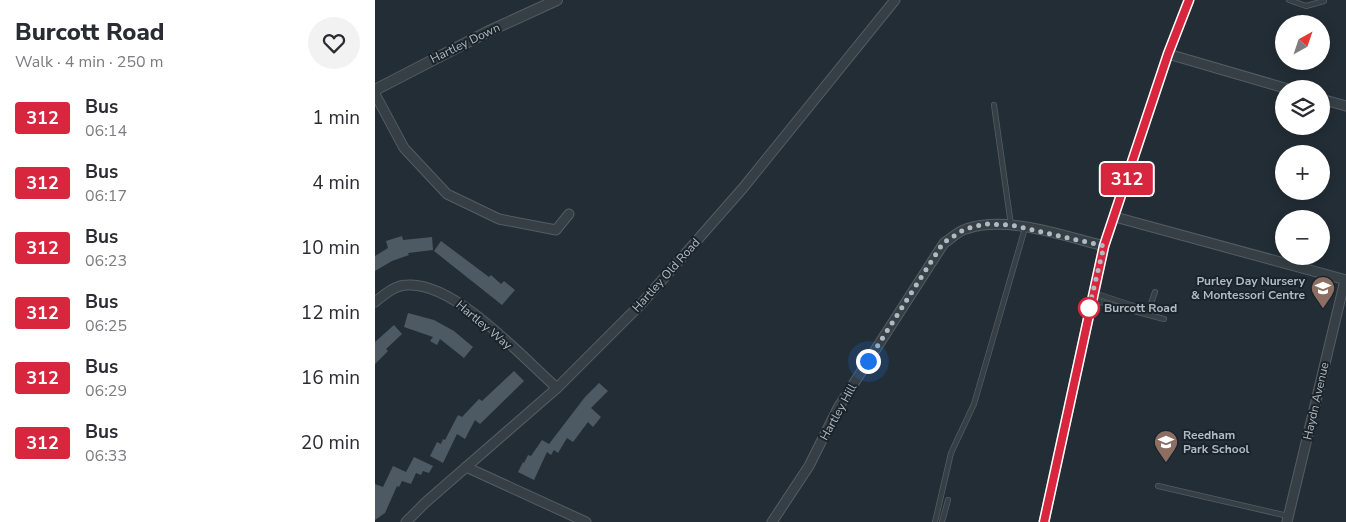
<!DOCTYPE html>
<meta charset="utf-8">
<style>
:root{--surface:#fff;--page:#f2f2f3;--text:#2b2b33;--muted:#7c7c81}
body{margin:0;font-family:"Nunito Sans",sans-serif;background:var(--page);color:var(--text);height:100vh;display:flex;flex-direction:column;font-size:19px;white-space:nowrap}
*{box-sizing:border-box;margin:0}
p{font-size:16px;color:var(--muted)}
.icon{flex:none;width:28px;height:28px;fill:none;stroke:currentColor;stroke-width:2;stroke-linecap:round;stroke-linejoin:round}
.map{position:relative;flex:1;overflow:hidden}
.details{display:flex;flex-direction:column;background:var(--surface);width:375px}
.details>*{flex:none}
.badge{padding:0 10px;border-radius:4px;font-size:18px;line-height:32px}
.needle{width:32px;rotate:40deg}
.controls{position:absolute;left:900px;top:15px;display:grid;gap:10px}
.controls a{display:grid;place-items:center;width:55px;height:55px;border-radius:50%;background:var(--surface);box-shadow:0 2px 12px #0003;font-size:25px}
.you{position:absolute;width:25px;height:25px;margin:-12px;border:4px solid #fff;border-radius:50%;background:#1a73e8;box-shadow:0 0 0 8px #1a73e833}
.map>.badge{position:absolute;translate:-50% -50%;box-shadow:0 0 0 2px #fff}
.round{display:grid;place-items:center;flex:none;width:52px;height:52px;border-radius:26px;background:var(--page)}
.headline{display:flex;align-items:center;justify-content:space-between;height:85px;padding:0 15px}
h1{font-size:24px;font-weight:800;line-height:38px}
ul{padding:0;list-style:none}
li{display:flex;align-items:center;gap:15px;height:65px;padding:0 15px}
li div{flex:1}
li b{display:block;font-size:19px}
li em{font-style:normal}
li .badge{min-width:55px;font-weight:700;text-align:center}
main{display:flex;flex:1;min-height:0}
.map>svg:first-child{display:block}
.building{fill:#4e5a63}
.lines{fill:none;stroke-linecap:round;stroke-linejoin:round}
.service-casing{stroke:#535d63;stroke-width:6}
.minor-casing{stroke:#535d63;stroke-width:11}
.tertiary-casing{stroke:#535d63;stroke-width:12}
.service{stroke:#363f45;stroke-width:4.5}
.minor{stroke:#363f45;stroke-width:9}
.tertiary{stroke:#363f45;stroke-width:10}
.line-casing{stroke:#fff;stroke-width:11}
.line{stroke:#d7263d;stroke-width:8}
.walk{stroke:#b0bac2;stroke-width:5;stroke-dasharray:0 9}
.stop-dot{fill:#fff;stroke:#d7263d;stroke-width:2.5}
.labels{text-anchor:middle;stroke-width:4;stroke-linejoin:round;paint-order:stroke}
.street-label{font-size:12px;fill:#b0bac2;stroke:#1b232a}
.poi-label{font-size:12px;font-weight:bold;fill:#b0bac2;stroke:#1b232a;text-anchor:end}
.stop-label{font-size:12px;font-weight:bold;fill:#b0bac2;stroke:#1b232a;text-anchor:start}
</style>
<main>
<section class="details">
<div class="headline"><div><h1>Burcott Road</h1><p>Walk · 4 min · 250 m</p></div><a class="round"><svg class="icon" aria-label="heart" viewBox="0 0 24 24"><path d="M12 20l-8-8c-3-5 5-10 8-4 3-6 11-1 8 4z"/></svg></a></div>
<ul>
<li><span class="badge" style="background:#d7263d;color:#fff">312</span><div><b>Bus</b><p>06:14</p></div><em>1 min</em></li>
<li><span class="badge" style="background:#d7263d;color:#fff">312</span><div><b>Bus</b><p>06:17</p></div><em>4 min</em></li>
<li><span class="badge" style="background:#d7263d;color:#fff">312</span><div><b>Bus</b><p>06:23</p></div><em>10 min</em></li>
<li><span class="badge" style="background:#d7263d;color:#fff">312</span><div><b>Bus</b><p>06:25</p></div><em>12 min</em></li>
<li><span class="badge" style="background:#d7263d;color:#fff">312</span><div><b>Bus</b><p>06:29</p></div><em>16 min</em></li>
<li><span class="badge" style="background:#d7263d;color:#fff">312</span><div><b>Bus</b><p>06:33</p></div><em>20 min</em></li>
</ul>
</section>
<div class="map">
<svg width="971" height="522" viewBox="0 0 971 522">
<rect width="100%" height="100%" fill="#232d35"/>
<g class="building">
<polygon points="27,236 28,240 57,237 58,250 33,253 34,255 17,261 0,271 0,256 13,248 11,241"/>
<polygon points="66,241 114,277 116,275 126,284 129,281 140,290 127,305 59,251"/>
<polygon points="33,313 59,320 79,331 98,347 89,358 65,339 62,345 55,341 58,337 29,327"/>
<polygon points="19,325 27,334 11,349 13,351 0,364 0,342"/>
<polygon points="139,371 149,381 105,424 100,420 90,439 82,434 68,463 55,456 62,442 66,444 68,439 70,440 83,415 87,417 104,399 107,401"/>
<polygon points="224,383 233,391 216,408 226,417 218,427 213,422 198,442 192,438 183,453 179,450 176,455 172,452 159,480 143,472 148,462 149,463 153,455 156,456 167,440 174,444 210,397"/>
<polygon points="39,457 58,466 54,473 48,471 46,475 41,473 36,484 27,481 24,487 22,486 10,513 0,520 0,484 8,487 18,466 31,472"/>
</g>
<g class="lines">
<g class="service-casing">
<g id="service">
<polyline points="914,0 931,6 949,1"/>
<polyline points="619,105 636,225"/>
<polyline points="719,293 771,310 774,309 780,292"/>
<polyline points="718,300 789,319"/>
<polyline points="783,486 913,516"/>
<polyline points="560,522 576,453 599,404 650,228"/>
<polyline points="567,522 573,500"/>
</g>
</g>
<g class="minor-casing">
<g id="minor">
<polyline points="793,54 913,89"/>
<polyline points="0,94 29,148 72,194 124,219 181,230 194,214"/>
<polyline points="946,99 971,106"/>
<polyline points="740,217 971,280"/>
<path d="M0,302C10,294 20,285 33,285C80,282 148,358 182,388"/>
<polyline points="91,467 211,522"/>
<polyline points="31,522 51,502 182,388 267,303 368,188 520,0"/>
<path d="M397,522L434,466L463,408L569,243C576,239 583,231 591,229C632,215 689,236 729,246"/>
<polyline points="669,522 729,246 793,54 814,0"/>
<polyline points="912,522 970,280"/>
</g>
</g>
<g class="tertiary-casing">
<polyline id="tertiary" points="0,90 112,32 182,0"/>
</g>
<use href="#service" class="service"/>
<use href="#minor" class="minor"/>
<use href="#tertiary" class="tertiary"/>
</g>
<g class="lines">
<g class="line-casing">
<polyline id="line" points="669,522 729,246 793,54 814,0"/>
</g>
<use href="#line" class="line"/>
<polyline class="walk" points="493,361 568,243 590,229 610,224 636,225 729,246 714,308"/>
</g>
<defs>
<g id="school-pin" transform="scale(1.25)"><path d="M0 17L-7.5 6A9.5 9.5 0 1 1 7.5 6Z" fill="#8d6e63" stroke="#1b232a"/><path d="M0-5L7-2L0 1L-7-2ZM-4 1L0 2.5L4 1V4Q0 6-4 4Z" fill="#fff"/></g>
</defs>
<g fill-rule="evenodd">
<use href="#school-pin" x="948" y="288"/>
<use href="#school-pin" x="791" y="442"/>
</g>
<circle class="stop-dot" cx="714" cy="308" r="10"/>
<g class="labels">
<g class="street-label">
<text transform="translate(90 43) rotate(-26)" y="4">Hartley Down</text>
<text transform="translate(291 275) rotate(-48)" y="4">Hartley Old Road</text>
<text transform="translate(109 325) rotate(40)" y="4">Hartley Way</text>
<text transform="translate(941 401) rotate(-77)" y="4">Haydn Avenue</text>
<text transform="translate(463 412) rotate(-61)" y="4">Hartley Hill</text>
</g>
<g class="poi-label">
<text x="930" y="285">Purley Day Nursery<tspan x="930" dy="14">&amp; Montessori Centre</tspan></text>
<text x="808" y="439" text-anchor="start">Reedham<tspan x="808" dy="14">Park School</tspan></text>
</g>
<g class="stop-label">
<text x="729" y="312">Burcott Road</text>
</g>
</g>
</svg>
<div class="controls">
<a><svg class="needle" viewBox="-14 -14 28 28"><path d="M0-13l5 13h-10z" fill="#e53935"/><path d="M0 13l5-13h-10z" fill="#7c7c81"/></svg></a>
<a><svg class="icon" aria-label="layers" viewBox="0 0 24 24"><path d="M12 4l9 5-9 5-9-5zM3 14l9 5 9-5"/></svg></a>
<a>+</a>
<a>−</a>
</div>
<div class="you" style="left:493px;top:361px"></div>
<b class="badge" style="left:752px;top:179px;background:#d7263d;color:#fff">312</b>
</div>
</main>
